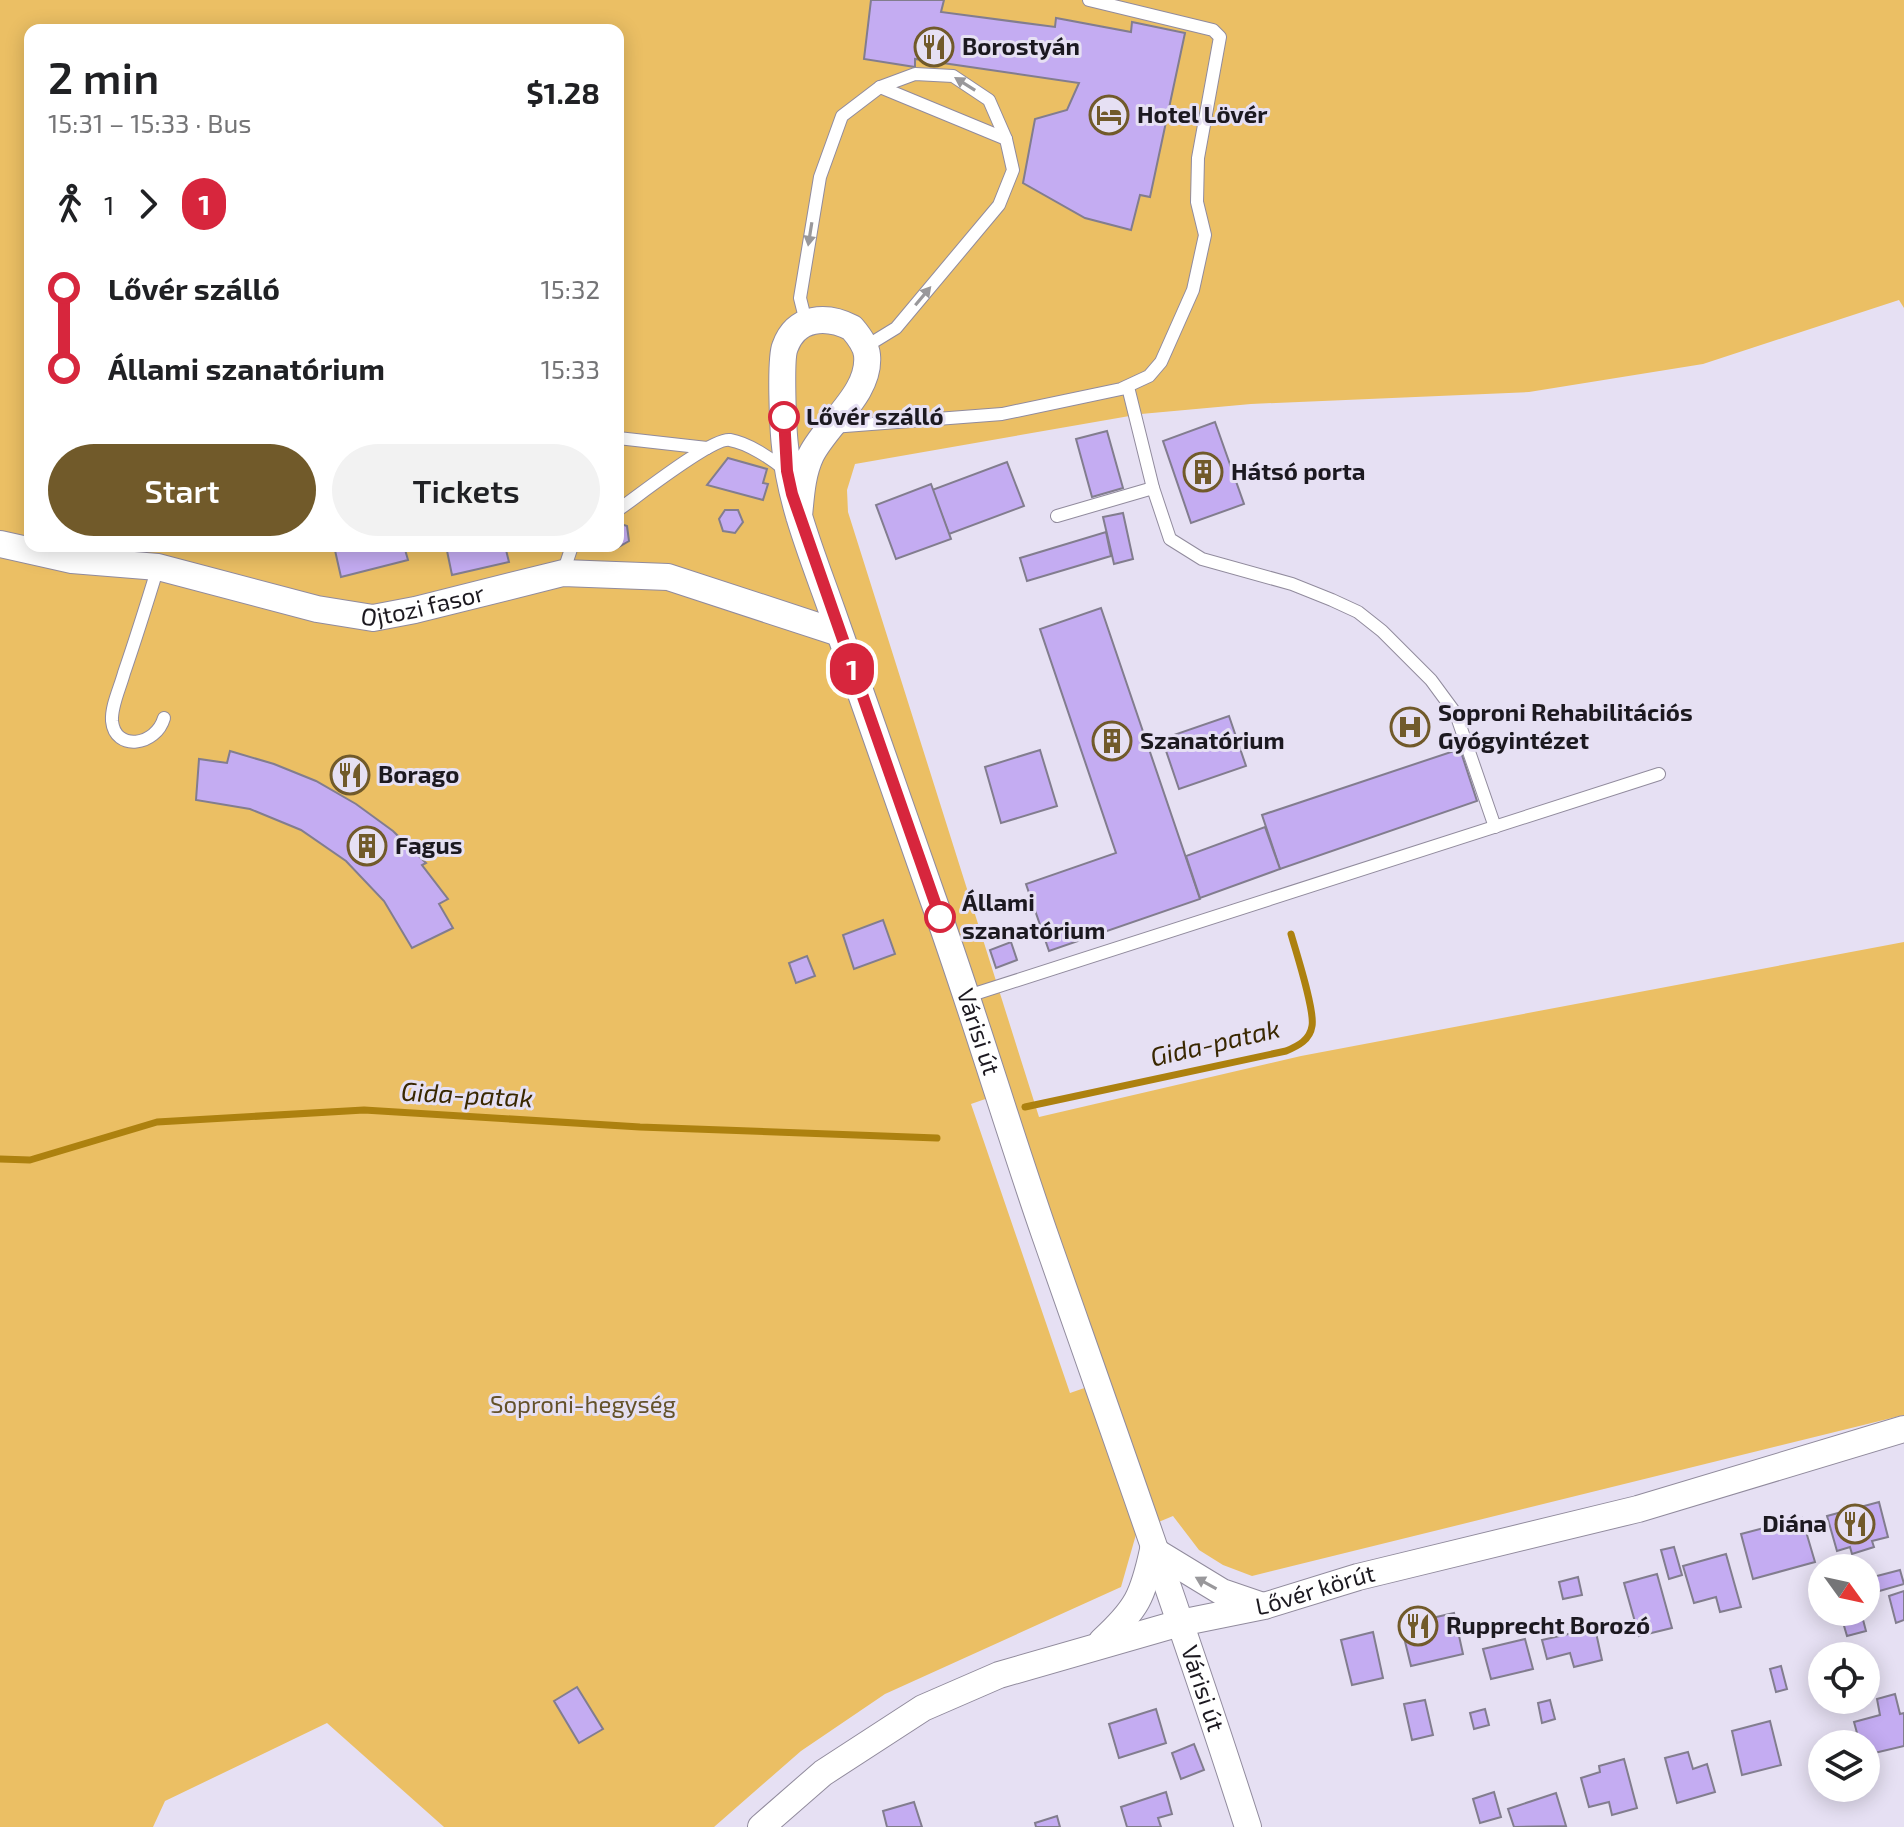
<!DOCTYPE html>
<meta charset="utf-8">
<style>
:root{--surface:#fff;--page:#f2f2f2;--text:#202124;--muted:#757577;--accent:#715a2a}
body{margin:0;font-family:"Exo 2",sans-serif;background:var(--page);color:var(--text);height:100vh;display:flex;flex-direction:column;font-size:30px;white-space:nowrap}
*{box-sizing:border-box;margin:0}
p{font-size:26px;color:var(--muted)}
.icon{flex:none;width:44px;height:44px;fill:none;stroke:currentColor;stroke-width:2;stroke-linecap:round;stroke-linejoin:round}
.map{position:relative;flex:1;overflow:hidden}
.sheet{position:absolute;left:24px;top:24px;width:600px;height:528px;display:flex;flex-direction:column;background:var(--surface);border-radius:16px;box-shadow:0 4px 20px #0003}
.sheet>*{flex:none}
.badge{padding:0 16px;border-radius:26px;font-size:28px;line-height:52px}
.needle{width:52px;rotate:123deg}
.fabs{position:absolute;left:1808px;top:1554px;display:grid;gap:16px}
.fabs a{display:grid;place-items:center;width:72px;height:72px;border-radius:50%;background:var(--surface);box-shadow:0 4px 20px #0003;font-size:40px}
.map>.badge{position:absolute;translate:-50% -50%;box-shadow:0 0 0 4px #fff}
.legs{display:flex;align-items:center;gap:12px;height:88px;padding:0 24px;font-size:26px}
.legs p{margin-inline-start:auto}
.head{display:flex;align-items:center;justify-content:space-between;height:136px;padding:0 24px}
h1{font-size:44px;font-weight:600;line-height:60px}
.cta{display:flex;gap:16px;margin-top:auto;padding:16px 24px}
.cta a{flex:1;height:92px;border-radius:48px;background:var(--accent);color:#fff;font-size:32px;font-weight:600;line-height:92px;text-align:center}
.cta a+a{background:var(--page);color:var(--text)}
ul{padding:0 24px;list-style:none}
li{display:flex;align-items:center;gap:28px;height:80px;font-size:30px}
li i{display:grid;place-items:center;width:12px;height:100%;margin:0 10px;background:currentColor}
li i::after{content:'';width:20px;height:20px;margin:-10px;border:6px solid;border-radius:50%;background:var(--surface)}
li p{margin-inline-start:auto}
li:first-child i{background:linear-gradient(#0000 50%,currentColor 0)}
li:last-child i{background:linear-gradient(currentColor 50%,#0000 0)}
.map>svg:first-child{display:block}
.green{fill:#ebbf64;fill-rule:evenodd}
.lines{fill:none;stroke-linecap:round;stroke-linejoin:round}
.stream{stroke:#ad810f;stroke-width:7}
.building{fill:#c4acf2;stroke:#827d8e;stroke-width:2}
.lane-casing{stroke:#918b9d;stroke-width:14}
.street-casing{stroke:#918b9d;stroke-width:28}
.lane{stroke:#fff;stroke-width:12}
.street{stroke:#fff;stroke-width:26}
.oneway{fill:#99989b}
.line-1-casing{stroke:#fff;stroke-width:18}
.line-1{stroke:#d7263d;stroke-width:12}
.stop-1-dot{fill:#fff;stroke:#d7263d;stroke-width:4}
.labels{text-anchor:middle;stroke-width:6;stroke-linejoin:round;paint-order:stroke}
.poi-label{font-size:24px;font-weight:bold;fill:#1c1920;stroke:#e6e0f3;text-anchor:start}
.stop-label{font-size:24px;font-weight:bold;fill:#1c1920;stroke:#e6e0f3;text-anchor:start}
.street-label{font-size:24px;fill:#1c1920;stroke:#e6e0f3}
.park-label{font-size:24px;fill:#645129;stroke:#e6e0f3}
.water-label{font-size:26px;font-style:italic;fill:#392700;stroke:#e6e0f3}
</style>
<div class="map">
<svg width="1904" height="1827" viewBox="0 0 1904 1827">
<rect width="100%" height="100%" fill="#e6e0f3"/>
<path class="green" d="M0,0H1904V308L1899,300L1703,364L1529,392L1251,404L1141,414L855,464L847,490L848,512L1039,1117L1301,1056L1904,942V1415L1252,1576L1223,1565L1199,1550L1173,1516L1137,1531L1121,1587L885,1694L801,1751L714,1827H444L327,1723L165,1801L153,1827H0ZM30,30H618V546H30ZM994,1096L1093,1385L1070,1393L971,1104Z"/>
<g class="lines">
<g class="stream">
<path d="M1025,1107L1286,1051C1298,1046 1310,1040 1312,1026C1315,1010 1296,952 1291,934"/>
<polyline points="0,1159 30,1160 157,1122 364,1110 640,1127 937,1138"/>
</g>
</g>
<g class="building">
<polygon points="871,0 944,0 941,12 1055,27 1056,18 1131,32 1132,22 1185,33 1150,197 1140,195 1131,230 1085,218 1023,183 1035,119 1067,110 1079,83 915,59 915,67 864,59"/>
<polygon points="1215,422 1244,504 1191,523 1163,441"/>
<polygon points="1107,431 1123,488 1092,497 1076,439"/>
<polygon points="728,458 767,469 763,483 768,484 763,500 707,485"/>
<polygon points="1007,462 1024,506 949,534 932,490"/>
<polygon points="931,484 951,539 896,559 876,505"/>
<polygon points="725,510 738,510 743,522 735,533 723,531 719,519"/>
<polygon points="1123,513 1133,559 1114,564 1103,517"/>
<polygon points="618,523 627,526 629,541 615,549 610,546 618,546"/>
<polygon points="1106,532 1111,556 1027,581 1020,558"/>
<polygon points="334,546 404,546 408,560 341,577"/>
<polygon points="446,546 505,546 509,562 452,575"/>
<polygon points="1101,608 1200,899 1049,951 1026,884 1116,853 1040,629"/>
<polygon points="1229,716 1246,766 1179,789 1162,739"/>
<polygon points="1460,749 1477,801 1280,869 1262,815"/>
<polygon points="1040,750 1057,806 1001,823 985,767"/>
<polygon points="230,751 274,764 316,781 356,804 393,831 426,863 422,865 448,899 439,904 453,928 412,948 384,901 346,861 301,830 250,809 196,800 199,759 227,763"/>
<polygon points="1265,827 1280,869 1200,898 1186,856"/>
<polygon points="883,920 895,954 854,969 843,935"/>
<polygon points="1011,942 1017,960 996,968 990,950"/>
<polygon points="807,956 815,976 796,983 789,963"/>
<polygon points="1879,1502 1888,1537 1872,1541 1874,1547 1852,1554 1850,1547 1837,1551 1827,1516"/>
<polygon points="1802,1518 1815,1562 1753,1579 1741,1534"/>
<polygon points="1674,1547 1682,1575 1669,1579 1661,1550"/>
<polygon points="1726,1554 1741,1607 1720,1612 1716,1597 1694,1603 1683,1566"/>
<polygon points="1900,1570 1904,1584 1876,1592 1873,1577"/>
<polygon points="1657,1574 1672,1628 1639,1636 1624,1583"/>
<polygon points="1578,1577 1582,1595 1563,1599 1559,1582"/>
<polygon points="1904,1591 1904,1620 1896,1623 1889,1596"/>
<polygon points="1840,1612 1861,1612 1866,1631 1847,1636"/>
<polygon points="1454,1613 1463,1654 1411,1666 1401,1625"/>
<polygon points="1595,1628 1602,1660 1574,1667 1570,1653 1547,1659 1542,1640"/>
<polygon points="1373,1632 1383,1678 1352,1685 1341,1640"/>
<polygon points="1525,1639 1533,1669 1491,1679 1483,1649"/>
<polygon points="1781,1666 1787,1689 1776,1692 1770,1669"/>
<polygon points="577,1687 603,1729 579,1743 554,1701"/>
<polygon points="1895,1694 1900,1714 1904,1713 1904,1746 1866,1755 1866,1744 1860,1744 1854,1722 1880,1715 1877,1699"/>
<polygon points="1425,1700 1433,1735 1412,1740 1404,1704"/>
<polygon points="1550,1700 1555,1719 1542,1723 1538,1703"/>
<polygon points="1156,1709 1166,1743 1119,1758 1109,1724"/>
<polygon points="1485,1709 1489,1725 1474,1729 1470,1713"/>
<polygon points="1770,1721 1781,1765 1742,1775 1732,1731"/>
<polygon points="1194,1744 1204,1770 1181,1779 1172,1753"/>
<polygon points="1688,1752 1693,1769 1707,1764 1715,1792 1677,1803 1665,1758"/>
<polygon points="1624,1759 1637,1808 1612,1815 1609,1802 1589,1807 1581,1778 1600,1772 1599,1766"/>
<polygon points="1166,1792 1172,1814 1158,1818 1161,1827 1127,1827 1121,1807"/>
<polygon points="1494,1792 1501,1817 1480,1823 1473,1799"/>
<polygon points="1556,1793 1566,1826 1514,1827 1508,1809"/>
<polygon points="914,1802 922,1827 887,1827 883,1811"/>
<polygon points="1057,1816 1060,1827 1036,1827 1035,1823"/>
</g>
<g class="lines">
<g class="lane-casing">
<g id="lane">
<polyline points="880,87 1006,139"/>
<polyline points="806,322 800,298 820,177 842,116 880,87 915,74 953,76 989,100 1006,139 1013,170 999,205 896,328 865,347"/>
<polyline points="1128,387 1153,488 1170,539 1202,559 1292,584 1332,600 1358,612 1382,631 1431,680 1456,714 1495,827"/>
<polyline points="832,427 1002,414 1121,389 1149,376 1161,362 1193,290 1205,235 1197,202 1198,158 1220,37 1213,30 1089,0"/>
<polyline points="618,438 707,448"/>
<path d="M618,510C637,497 712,437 730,440C748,443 772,459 785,470"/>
<polyline points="1057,516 1153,488"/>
<path d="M158,567C147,603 136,638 124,673C120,688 111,706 112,721C115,752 156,746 164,718"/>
<polyline points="563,573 572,546"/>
<polyline points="968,996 1659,774"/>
</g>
</g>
<g class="street-casing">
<g id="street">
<path id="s1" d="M799,516C801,496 802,474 811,455C827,423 871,393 867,355C866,345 858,335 852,328C827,315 796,316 785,347C780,359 783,429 785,446C790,503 813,557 832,611C865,707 900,803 933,899C973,1010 1006,1123 1045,1235C1114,1432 1184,1628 1248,1827"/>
<path id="s2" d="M0,544L72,560L158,567L317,609L373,618L415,610L563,573L668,577L839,633"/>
<polyline points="1153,1550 1222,1592 1260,1605"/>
<path d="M1102,1641C1137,1609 1143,1596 1153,1550"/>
<path id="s3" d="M761,1827L823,1773L923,1708L999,1675L1180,1623L1264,1606L1358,1577L1638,1509L1904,1429"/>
</g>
</g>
<use href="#lane" class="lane"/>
<use href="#street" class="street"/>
</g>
<defs><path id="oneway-solid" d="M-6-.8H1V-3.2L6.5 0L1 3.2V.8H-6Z" transform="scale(2)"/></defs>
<g class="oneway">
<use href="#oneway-solid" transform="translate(965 84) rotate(-148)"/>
<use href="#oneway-solid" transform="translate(810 234) rotate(99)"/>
<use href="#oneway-solid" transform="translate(923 296) rotate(-50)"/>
<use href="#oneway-solid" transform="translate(1206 1583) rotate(-151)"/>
</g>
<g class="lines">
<g class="line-1-casing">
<polyline id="line-1" points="784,417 787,471 792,494 940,917"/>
</g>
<use href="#line-1" class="line-1"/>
</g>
<defs>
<g id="restaurant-ring" transform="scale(2)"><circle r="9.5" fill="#e6e0f3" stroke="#715a2a" stroke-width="1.5"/><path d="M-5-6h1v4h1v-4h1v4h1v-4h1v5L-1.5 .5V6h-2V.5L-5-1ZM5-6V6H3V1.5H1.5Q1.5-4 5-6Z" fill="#715a2a"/></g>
<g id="hotel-ring" transform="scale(2)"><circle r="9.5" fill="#e6e0f3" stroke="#715a2a" stroke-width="1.5"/><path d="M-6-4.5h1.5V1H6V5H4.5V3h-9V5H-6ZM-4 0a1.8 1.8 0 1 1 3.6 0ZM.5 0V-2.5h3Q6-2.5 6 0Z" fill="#715a2a"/></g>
<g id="building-ring" transform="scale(2)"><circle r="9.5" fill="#e6e0f3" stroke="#715a2a" stroke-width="1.5"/><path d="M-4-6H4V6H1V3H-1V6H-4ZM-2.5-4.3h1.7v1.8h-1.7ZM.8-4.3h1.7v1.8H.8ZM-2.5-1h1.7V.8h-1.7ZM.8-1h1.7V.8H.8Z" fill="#715a2a"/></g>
<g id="hospital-ring" transform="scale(2)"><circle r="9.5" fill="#e6e0f3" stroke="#715a2a" stroke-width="1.5"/><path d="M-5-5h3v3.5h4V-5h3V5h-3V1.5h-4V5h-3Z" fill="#715a2a"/></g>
</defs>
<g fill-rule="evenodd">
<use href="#restaurant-ring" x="934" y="47"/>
<use href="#hotel-ring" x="1109" y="115"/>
<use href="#building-ring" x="1203" y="472"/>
<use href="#hospital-ring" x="1410" y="727"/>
<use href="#building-ring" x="1112" y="741"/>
<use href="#restaurant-ring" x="350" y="775"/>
<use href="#building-ring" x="367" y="846"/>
<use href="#restaurant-ring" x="1855" y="1524"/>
<use href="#restaurant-ring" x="1418" y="1626"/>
</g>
<g class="stop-1-dot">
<circle cx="784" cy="417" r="14"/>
<circle cx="940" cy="917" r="14"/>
</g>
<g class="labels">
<g class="poi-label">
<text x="962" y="55">Borostyán</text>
<text x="1137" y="123">Hotel Lövér</text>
<text x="1231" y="480">Hátsó porta</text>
<text x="1438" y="721">Soproni Rehabilitációs<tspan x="1438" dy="28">Gyógyintézet</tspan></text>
<text x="1140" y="749">Szanatórium</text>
<text x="378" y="783">Borago</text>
<text x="395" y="854">Fagus</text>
<text x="1827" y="1532" text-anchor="end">Diána</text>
<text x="1446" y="1634">Rupprecht Borozó</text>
</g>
<g class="stop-label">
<text x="806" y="425">Lővér szálló</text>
<text x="962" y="911">Állami<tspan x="962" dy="28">szanatórium</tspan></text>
</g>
<g class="street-label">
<text dy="8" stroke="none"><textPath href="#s2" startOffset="432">Ojtozi fasor</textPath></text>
<text dy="8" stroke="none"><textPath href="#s1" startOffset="1008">Várisi út</textPath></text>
<text dy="8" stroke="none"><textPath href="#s3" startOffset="612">Lővér körút</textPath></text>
<text dy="8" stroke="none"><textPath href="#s1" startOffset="1702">Várisi út</textPath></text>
</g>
<g class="park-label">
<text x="583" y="1413">Soproni-hegység</text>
</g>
<g class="water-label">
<text transform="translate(1215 1043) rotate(-13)" y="9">Gida-patak</text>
<text transform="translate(467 1095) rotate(3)" y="9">Gida-patak</text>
</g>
</g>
</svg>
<div class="fabs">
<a><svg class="needle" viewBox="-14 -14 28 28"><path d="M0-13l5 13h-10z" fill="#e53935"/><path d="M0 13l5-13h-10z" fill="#757577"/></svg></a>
<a><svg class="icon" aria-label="locate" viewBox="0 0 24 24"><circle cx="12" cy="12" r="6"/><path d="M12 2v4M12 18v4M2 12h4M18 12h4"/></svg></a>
<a><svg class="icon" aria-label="layers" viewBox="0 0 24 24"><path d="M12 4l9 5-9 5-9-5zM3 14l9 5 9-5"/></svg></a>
</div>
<b class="badge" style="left:852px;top:669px;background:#d7263d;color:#fff">1</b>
<section class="sheet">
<div class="head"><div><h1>2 min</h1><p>15:31 – 15:33 · Bus</p></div><b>$1.28</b></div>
<div class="legs"><svg class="icon" aria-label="walk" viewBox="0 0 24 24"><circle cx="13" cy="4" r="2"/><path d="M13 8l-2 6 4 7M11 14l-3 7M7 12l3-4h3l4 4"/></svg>1<svg class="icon" aria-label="forward" viewBox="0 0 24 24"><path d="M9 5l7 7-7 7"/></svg><b class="badge" style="background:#d7263d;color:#fff">1</b></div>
<ul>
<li><i style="color:#d7263d"></i><b>Lővér szálló</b><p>15:32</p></li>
<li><i style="color:#d7263d"></i><b>Állami szanatórium</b><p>15:33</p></li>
</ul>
<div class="cta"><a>Start</a><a>Tickets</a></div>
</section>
</div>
